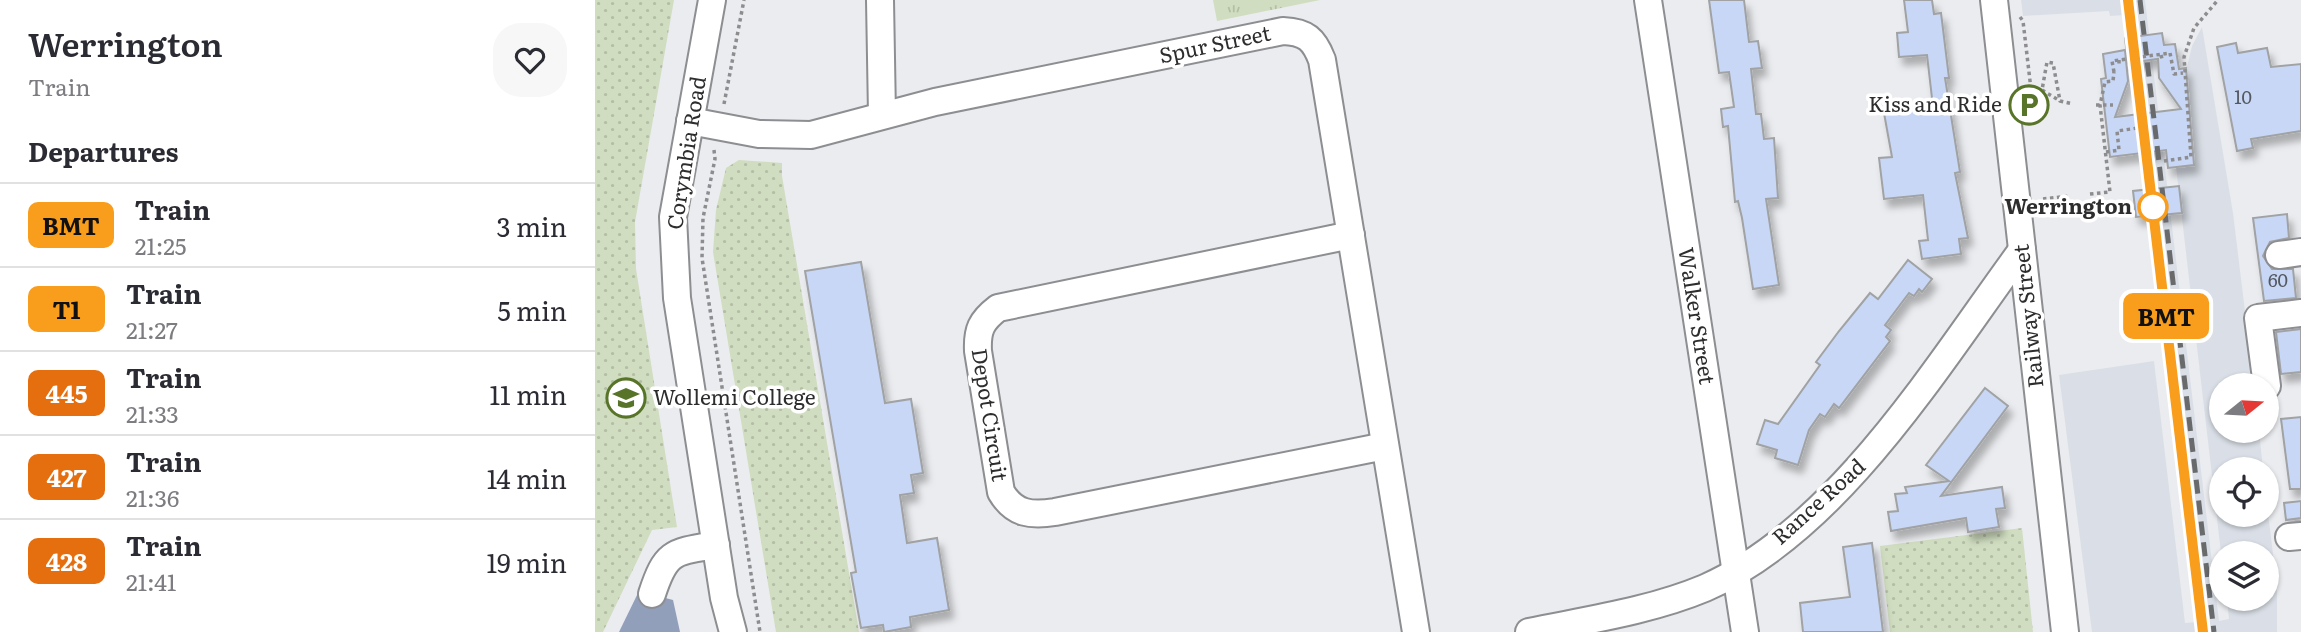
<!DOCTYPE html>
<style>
:root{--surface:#fff;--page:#f7f7f7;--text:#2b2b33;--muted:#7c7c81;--line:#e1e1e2}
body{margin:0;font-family:Literata,serif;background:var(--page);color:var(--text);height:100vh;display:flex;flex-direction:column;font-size:26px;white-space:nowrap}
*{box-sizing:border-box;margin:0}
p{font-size:23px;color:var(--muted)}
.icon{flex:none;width:38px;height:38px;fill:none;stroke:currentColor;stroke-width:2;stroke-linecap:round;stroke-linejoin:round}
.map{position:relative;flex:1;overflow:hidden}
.details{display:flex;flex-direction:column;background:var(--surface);width:595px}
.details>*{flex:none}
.badge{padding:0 14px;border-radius:10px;font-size:24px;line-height:46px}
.needle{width:46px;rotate:72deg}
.fabs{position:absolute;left:1614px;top:373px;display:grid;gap:14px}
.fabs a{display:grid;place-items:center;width:70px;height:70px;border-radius:50%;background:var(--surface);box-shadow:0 2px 5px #0004;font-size:35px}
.map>.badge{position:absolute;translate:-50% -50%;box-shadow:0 0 0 4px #fff}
h2{padding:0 28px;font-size:26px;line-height:63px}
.round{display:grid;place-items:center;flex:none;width:74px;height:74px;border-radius:28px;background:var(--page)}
.head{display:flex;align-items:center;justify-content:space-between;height:119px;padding:0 28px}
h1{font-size:33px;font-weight:600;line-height:52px}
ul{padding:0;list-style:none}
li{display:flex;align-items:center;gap:21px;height:84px;padding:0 28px;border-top:2px solid var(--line)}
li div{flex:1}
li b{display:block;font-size:26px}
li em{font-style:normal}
li .badge{min-width:77px;font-weight:700;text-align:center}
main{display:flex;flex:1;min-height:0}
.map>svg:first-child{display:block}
.built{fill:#dadfe7}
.grass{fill:url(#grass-dots)}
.park{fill:url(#park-tufts)}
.water{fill:#919fbb}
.building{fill:#c8d7f5;stroke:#a0a2a4;stroke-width:2;filter:url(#shadow)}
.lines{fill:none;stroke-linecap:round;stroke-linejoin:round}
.minor-casing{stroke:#8d8e91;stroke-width:30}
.path{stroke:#8d8d8f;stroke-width:3.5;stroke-dasharray:3.5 3.5;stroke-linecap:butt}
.minor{stroke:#fff;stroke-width:26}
.rail{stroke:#696a6b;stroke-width:5;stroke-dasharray:14 7;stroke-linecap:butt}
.path-bridge{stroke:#8d8d8f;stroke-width:3.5;stroke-dasharray:3.5 3.5;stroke-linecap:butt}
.line-casing{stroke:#fff;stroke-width:16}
.line{stroke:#f99d1c;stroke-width:10}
.stop-dot{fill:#fff;stroke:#f99d1c;stroke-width:3.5}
.labels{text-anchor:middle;stroke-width:7;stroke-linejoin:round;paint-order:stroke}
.number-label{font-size:18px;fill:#545860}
.street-label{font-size:21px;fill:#2d2d2e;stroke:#fff}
.poi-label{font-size:21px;fill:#2d2d2e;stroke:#fff;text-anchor:end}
.stop-label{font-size:21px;font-weight:bold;fill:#2d2d2e;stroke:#fff;text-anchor:end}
</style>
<main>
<section class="details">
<div class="head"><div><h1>Werrington</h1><p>Train</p></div><a class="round"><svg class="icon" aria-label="heart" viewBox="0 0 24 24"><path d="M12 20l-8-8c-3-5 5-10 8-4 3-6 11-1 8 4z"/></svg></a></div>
<h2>Departures</h2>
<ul>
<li><span class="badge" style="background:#f99d1c;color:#111">BMT</span><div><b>Train</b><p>21:25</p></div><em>3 min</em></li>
<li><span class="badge" style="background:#f99d1c;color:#111">T1</span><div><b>Train</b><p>21:27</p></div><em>5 min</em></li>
<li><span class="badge" style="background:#e56e0f;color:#fff">445</span><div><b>Train</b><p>21:33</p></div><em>11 min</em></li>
<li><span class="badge" style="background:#e56e0f;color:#fff">427</span><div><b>Train</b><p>21:36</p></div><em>14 min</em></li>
<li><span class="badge" style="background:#e56e0f;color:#fff">428</span><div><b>Train</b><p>21:41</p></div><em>19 min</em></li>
</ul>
</section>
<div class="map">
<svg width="1706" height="632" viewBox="0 0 1706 632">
<defs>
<pattern id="grass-dots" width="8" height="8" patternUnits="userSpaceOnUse" patternTransform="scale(1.75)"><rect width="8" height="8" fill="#d0ddc0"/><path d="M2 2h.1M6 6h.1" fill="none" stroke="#b3bea5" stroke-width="1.8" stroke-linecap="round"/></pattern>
<pattern id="park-tufts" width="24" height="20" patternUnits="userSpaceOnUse" patternTransform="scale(1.75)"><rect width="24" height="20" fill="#d0ddc0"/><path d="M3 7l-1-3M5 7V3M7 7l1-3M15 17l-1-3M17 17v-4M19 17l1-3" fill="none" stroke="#b3bea5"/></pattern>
<filter id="shadow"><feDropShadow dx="4.5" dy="8" stdDeviation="3.5" flood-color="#0004"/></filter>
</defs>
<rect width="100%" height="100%" fill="#ebecef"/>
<polygon class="built" points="1426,0 1550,0 1624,621 1634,619 1632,599 1671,598 1671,553 1626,553 1581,167 1600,165 1592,67 1597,46 1607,27 1638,213 1659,385 1626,385 1626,430 1664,431 1668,469 1626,469 1626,514 1671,514 1671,496 1682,587 1682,632 1497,632 1464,375 1559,361 1590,623 1601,622 1530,15 1515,16 1514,11 1428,16"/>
<g class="grass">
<polygon points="0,0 79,0 40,222 41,269 82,527 57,530 8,632 0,632"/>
<polygon points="144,160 187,163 187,176 264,632 181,632 118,252 121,210 131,168"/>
<polygon points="1427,528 1438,632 1295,632 1285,546"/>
</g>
<polygon class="park" points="618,0 725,0 622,21"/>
<polygon class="water" points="44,591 78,600 85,632 24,632"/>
<g class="building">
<polygon points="1114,0 1149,0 1154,42 1163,41 1167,68 1156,69 1161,114 1166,114 1169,139 1179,138 1183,198 1171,199 1184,285 1158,289 1147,218 1143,201 1140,202 1133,126 1128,127 1126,109 1139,107 1134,72 1124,73"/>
<polygon points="1309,0 1337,0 1339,14 1346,13 1354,78 1350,78 1365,172 1360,173 1373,238 1364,239 1366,254 1327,259 1324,241 1333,240 1328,195 1289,199 1284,158 1297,157 1289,113 1338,107 1332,55 1304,57 1302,33 1313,32"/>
<polygon points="1567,33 1569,45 1580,44 1584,69 1591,68 1599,165 1573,168 1571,150 1515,157 1506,79 1511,78 1508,54 1530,50 1533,81 1520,117 1586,109 1564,78 1563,59 1533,63 1530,38"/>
<polygon points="1641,43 1643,53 1672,48 1676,67 1706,64 1706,131 1656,139 1658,148 1642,151 1622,47"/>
<polygon points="1584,186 1587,213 1541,217 1538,191"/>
<polygon points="1692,214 1694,238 1675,242 1668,256 1677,269 1698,269 1701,298 1669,301 1658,218"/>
<polygon points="1313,260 1337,279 1327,292 1324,289 1319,296 1314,293 1290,325 1296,330 1291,337 1295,341 1244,408 1239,404 1230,417 1225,414 1214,430 1203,465 1180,458 1182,450 1162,444 1170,420 1183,424 1225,365 1221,362 1244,331 1275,293 1283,299"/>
<polygon points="266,262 290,403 316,399 328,473 316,475 319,493 305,495 312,543 342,538 354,610 315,617 316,627 289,632 288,625 266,628 256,573 261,572 210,271"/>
<polygon points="1706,329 1706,372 1686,374 1681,332"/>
<polygon points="1390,388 1413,406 1346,496 1407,487 1410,508 1401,509 1404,527 1373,532 1371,518 1296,531 1293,512 1303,511 1300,494 1312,493 1310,487 1354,481 1331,465"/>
<polygon points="1706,417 1706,489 1695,489 1686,419"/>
<polygon points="1706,501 1706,518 1691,520 1689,503"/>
<polygon points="1277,543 1288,632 1208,632 1205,603 1255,597 1248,547"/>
</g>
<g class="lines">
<g class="minor-casing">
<g id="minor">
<polyline points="117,0 78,217 82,298 129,598 138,632"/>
<polyline points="285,0 287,115"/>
<polyline points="1053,0 1150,632"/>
<polyline points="1399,0 1470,632"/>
<path d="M95,121L164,134L216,135L340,102L688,31C711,32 719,39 727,60L821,632"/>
<path d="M756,235L403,308C386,321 382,330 383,351L406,492C419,514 436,516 460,512L790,446"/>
<polyline points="1684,255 1706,252"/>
<polyline points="1672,386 1663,318 1706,313"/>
<polyline points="1694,537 1706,536"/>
<path d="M57,594C71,551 78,552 121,545"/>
<path d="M934,632C992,620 1055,611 1110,588C1244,529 1343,364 1427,250"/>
</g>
</g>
<g class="path">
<polyline points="1425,17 1428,21 1439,115"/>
<polyline points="1575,53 1579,74 1588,73"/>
<polyline points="1566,55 1567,59"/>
<polyline points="1524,60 1524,64"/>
<polyline points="1447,90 1465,101"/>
<polyline points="1436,91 1447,90 1452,62 1458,63 1465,101 1478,104"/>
<polyline points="129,104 149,0"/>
<polyline points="1501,105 1518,105"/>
<polyline points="119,150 120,159 108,218 107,258 165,632"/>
<polyline points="1511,152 1524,150 1522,131 1543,128"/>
<polyline points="1569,161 1596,157 1589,57 1599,28 1623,0"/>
<polyline points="1495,194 1515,192 1505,105 1510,82 1518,81 1519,72"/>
<polyline points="1448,199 1475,196"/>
</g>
<use href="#minor" class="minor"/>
<g class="rail">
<polyline points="1533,0 1608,632"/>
<polyline points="1545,0 1619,632"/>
</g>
<polyline class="path-bridge" points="1519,72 1517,61 1575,53"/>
</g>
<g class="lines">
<g class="line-casing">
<polyline id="line" points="1533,0 1608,632"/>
</g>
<use href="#line" class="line"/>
</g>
<defs>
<g id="parking-ring" transform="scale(2.0125)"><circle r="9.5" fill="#fff" stroke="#587429" stroke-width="1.5"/><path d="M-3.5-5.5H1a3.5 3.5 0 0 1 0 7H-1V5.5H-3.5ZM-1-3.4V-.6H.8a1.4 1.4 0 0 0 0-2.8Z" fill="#587429"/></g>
<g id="school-ring" transform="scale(2.0125)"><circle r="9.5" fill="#fff" stroke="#587429" stroke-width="1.5"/><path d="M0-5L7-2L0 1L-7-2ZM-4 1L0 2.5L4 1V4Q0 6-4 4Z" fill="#587429"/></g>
</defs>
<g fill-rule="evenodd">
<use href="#parking-ring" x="1434" y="105"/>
<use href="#school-ring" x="31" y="398"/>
</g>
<circle class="stop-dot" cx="1558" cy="207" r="14"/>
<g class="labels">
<g class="number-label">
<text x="1648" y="104">10</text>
<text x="1683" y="287">60</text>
</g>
<g class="street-label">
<text transform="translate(620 45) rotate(-12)" y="7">Spur Street</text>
<text transform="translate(92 153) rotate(-81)" y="7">Corymbia Road</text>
<text transform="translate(1101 316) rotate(81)" y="7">Walker Street</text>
<text transform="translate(1434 316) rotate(-96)" y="7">Railway Street</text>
<text transform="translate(394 415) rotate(81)" y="7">Depot Circuit</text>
<text transform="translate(1224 502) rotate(-42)" y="7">Rance Road</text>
</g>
<g class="poi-label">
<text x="1407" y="112">Kiss and Ride</text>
<text x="58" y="405" text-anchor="start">Wollemi College</text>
</g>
<g class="stop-label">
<text x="1537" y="214">Werrington</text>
</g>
</g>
</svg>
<div class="fabs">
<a><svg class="needle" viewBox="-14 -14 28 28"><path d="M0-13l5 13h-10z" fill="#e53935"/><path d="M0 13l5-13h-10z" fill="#7c7c81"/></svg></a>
<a><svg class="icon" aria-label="locate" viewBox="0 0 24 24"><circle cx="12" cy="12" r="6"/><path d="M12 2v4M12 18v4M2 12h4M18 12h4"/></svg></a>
<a><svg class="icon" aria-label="layers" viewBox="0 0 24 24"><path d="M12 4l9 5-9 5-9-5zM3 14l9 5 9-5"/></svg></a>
</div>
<b class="badge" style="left:1571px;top:316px;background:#f99d1c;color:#111">BMT</b>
</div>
</main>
